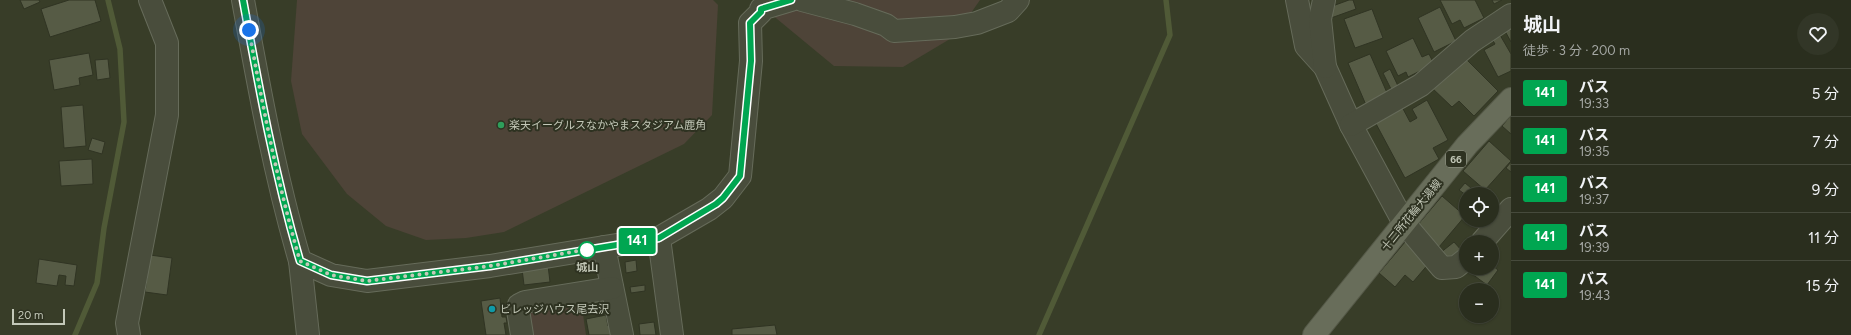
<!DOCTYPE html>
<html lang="ja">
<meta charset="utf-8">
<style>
:root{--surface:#2a2e1e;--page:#323627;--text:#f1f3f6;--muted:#a5a8a4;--line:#464a3c}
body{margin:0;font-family:Figtree,"Noto Sans JP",sans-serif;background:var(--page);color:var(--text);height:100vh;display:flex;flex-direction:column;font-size:15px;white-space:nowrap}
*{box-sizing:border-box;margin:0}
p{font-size:13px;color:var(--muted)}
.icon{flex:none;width:22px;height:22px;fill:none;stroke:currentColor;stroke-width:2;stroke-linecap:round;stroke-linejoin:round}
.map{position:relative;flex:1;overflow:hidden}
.drawer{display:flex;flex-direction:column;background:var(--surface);width:340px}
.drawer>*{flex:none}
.badge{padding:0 8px;border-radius:3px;font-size:14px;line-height:26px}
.fabs{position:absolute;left:1459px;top:187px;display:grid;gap:8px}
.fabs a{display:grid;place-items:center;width:40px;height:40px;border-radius:50%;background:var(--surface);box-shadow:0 1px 3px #0004,0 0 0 1px var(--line);font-size:20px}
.scale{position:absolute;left:12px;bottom:10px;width:53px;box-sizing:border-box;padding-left:4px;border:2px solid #c3c8b8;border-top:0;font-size:11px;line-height:14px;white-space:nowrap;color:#c3c8b8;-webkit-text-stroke:3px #2e3221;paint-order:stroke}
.you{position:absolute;width:20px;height:20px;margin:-10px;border:3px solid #fff;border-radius:50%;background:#1a73e8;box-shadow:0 0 0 6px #1a73e833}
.map>.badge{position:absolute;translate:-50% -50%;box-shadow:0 0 0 2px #fff}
.round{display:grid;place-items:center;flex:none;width:42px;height:42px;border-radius:21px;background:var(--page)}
.overview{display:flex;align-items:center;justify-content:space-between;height:68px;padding:0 12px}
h1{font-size:19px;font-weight:700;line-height:30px}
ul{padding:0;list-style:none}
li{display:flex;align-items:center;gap:12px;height:48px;padding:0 12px;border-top:1px solid var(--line)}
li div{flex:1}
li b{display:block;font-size:15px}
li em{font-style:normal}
li .badge{min-width:44px;font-weight:700;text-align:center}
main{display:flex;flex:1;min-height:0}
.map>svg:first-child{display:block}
.green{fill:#4e4438}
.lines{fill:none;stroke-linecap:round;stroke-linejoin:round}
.stream{stroke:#505a37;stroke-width:5.5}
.building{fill:#565b45;stroke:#303423}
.minor-casing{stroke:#666b5a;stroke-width:24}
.major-casing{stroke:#555948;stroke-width:24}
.minor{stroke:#494d3c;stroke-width:22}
.major{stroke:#686d5a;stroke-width:22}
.line-casing{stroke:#fff;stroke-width:9}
.line{stroke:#00a651;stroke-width:6}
.walk{stroke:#c3c8b8;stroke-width:4;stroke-dasharray:0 7.2}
.leisure-dot{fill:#2e9e5b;stroke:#2e3221;stroke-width:1.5}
.stop-dot{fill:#fff;stroke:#00a651;stroke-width:2}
.culture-dot{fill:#0f9aa8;stroke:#2e3221;stroke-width:1.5}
.labels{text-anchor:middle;stroke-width:4;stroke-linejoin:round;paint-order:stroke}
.shield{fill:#2e3221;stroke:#969b8b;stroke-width:1}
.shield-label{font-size:10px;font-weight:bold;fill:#c3c8b8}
.poi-label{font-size:11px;fill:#c3c8b8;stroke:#2e3221;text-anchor:start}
.street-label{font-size:11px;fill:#c3c8b8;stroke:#2e3221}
.stop-label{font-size:11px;font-weight:bold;fill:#c3c8b8;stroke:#2e3221}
</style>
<main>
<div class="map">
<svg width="1511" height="335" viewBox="0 0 1511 335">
<rect width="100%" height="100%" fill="#383d28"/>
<g class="green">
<polygon points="297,0 713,0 718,5 712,115 684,144 504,232 466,238 426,240 386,226 347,194 302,134 291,81"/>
<polygon points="757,0 980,0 955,36 903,67 834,66 765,9"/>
<polygon points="581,301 586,335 526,335 526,309"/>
</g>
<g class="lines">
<g class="stream">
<polyline points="75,335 97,283 104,228 124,122 120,49 108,0"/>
<polyline points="1039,335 1170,35 1166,0"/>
</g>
</g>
<g class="building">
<polygon points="20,0 39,0 40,2 24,9"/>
<polygon points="69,0 95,0 101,21 50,37 41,9"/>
<polygon points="1349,0 1353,0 1356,9 1331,18 1327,8"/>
<polygon points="1440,0 1475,0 1484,18 1464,28 1460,20 1452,24"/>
<polygon points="1492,0 1502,0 1494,4"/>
<polygon points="1440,7 1456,41 1434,52 1418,18"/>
<polygon points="1372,9 1383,38 1355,48 1344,19"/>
<polygon points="1511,28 1511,42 1505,31"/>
<polygon points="1500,35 1511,54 1511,71 1498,77 1484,50 1495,44 1492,39"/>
<polygon points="1413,38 1422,57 1429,54 1434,64 1408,77 1406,72 1398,76 1386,51"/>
<polygon points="89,53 93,75 79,78 80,85 54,90 49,60"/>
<polygon points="1370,54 1388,95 1366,105 1348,63"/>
<polygon points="1462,55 1498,91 1474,116 1459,101 1452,107 1431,87"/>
<polygon points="108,59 110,78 97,80 95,60"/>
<polygon points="1390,69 1399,88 1392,91 1383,73"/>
<polygon points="1427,100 1448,140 1433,148 1439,159 1405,178 1374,120 1401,105 1410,122 1417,118 1412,109"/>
<polygon points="83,105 86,146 64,148 61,107"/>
<polygon points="1511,115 1511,134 1502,126"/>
<polygon points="92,138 105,142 102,154 88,150"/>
<polygon points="1489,141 1511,161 1485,190 1463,171"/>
<polygon points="92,159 93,184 61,186 59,161"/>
<polygon points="1511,162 1511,172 1506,168"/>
<polygon points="1465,183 1477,193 1476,194 1466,195 1459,190"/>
<polygon points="1442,196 1465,216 1439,247 1416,227"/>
<polygon points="1492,206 1497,210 1492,215"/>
<polygon points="1405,242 1430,262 1413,282 1405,275 1395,287 1379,273"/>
<polygon points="1454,242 1463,252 1448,264 1440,253"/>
<polygon points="150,255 172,258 167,295 145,292"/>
<polygon points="39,259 77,265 74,286 65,285 66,276 59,275 57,286 36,283"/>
<polygon points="636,260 637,271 626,273 625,262"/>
<polygon points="548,265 550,282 524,285 522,269"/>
<polygon points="1492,265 1498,270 1487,285 1468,271 1470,268 1492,268"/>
<polygon points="645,285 645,291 631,293 630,287"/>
<polygon points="500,298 502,317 506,317 507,323 504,323 506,335 486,335 481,301"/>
<polygon points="606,315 608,326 614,325 616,335 589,335 586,319"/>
<polygon points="654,322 656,335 640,335 639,324"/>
<polygon points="775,325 777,335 732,335 732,329"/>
</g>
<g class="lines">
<g class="minor-casing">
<g id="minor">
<path d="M243,0C259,88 275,176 300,261L331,275L367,281L490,266L659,238L709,209L723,198L740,176L751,61L750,23L761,12V9L791,0"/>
<polyline points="802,0 855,14 886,25 894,31 955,27 977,23 1008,11 1018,0"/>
<polyline points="1297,0 1306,46 1325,67 1351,125 1404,223 1442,268 1456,267 1466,259"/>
<polyline points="1324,0 1320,19 1325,67"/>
<polyline points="1351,125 1421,85 1472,41 1511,15"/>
<polyline points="659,238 672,335"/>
<polyline points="1482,242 1511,209"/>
<polyline points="604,247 622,335"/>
<polyline points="300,261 308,335"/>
<polyline points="129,335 127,323 167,115 167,43 150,0"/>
<polyline points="522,335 518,310 519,305 525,302 612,288"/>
</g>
</g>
<g class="major-casing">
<polyline id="major" points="1314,335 1467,145 1511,99"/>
</g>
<use href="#minor" class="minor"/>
<use href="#major" class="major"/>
</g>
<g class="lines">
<g class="line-casing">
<path id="line" d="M243,0C259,88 275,176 300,261L331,275L367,281L490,266L659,238L716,204L723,198L740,176L751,61L750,23L761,12V9L791,0"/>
</g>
<use href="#line" class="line"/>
<path class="walk" d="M249,30C263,108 278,185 300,261L331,275L367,281L490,266L590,249L587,250"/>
</g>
<circle class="leisure-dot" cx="501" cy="125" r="4"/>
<circle class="stop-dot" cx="587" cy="250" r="8"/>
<circle class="culture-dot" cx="492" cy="309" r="4"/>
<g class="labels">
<rect class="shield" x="1446" y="151" width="20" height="16" rx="3"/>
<g class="shield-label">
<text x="1456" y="163">66</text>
</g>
<g class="poi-label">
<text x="509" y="129">楽天イーグルスなかやまスタジアム鹿角</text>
<text x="500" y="313">ビレッジハウス尾去沢</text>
</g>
<g class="street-label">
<text transform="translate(1411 215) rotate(-51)" y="4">十二所花輪大湯線</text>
</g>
<g class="stop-label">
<text x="587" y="271">城山</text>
</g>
</g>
</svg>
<div class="fabs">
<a><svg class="icon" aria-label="locate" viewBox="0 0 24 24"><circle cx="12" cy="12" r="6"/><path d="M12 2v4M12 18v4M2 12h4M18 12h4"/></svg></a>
<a>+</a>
<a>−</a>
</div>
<div class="scale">20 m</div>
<div class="you" style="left:249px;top:30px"></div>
<b class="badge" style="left:637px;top:241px;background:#00a651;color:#fff">141</b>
</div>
<section class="drawer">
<div class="overview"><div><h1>城山</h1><p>徒歩 · 3 分 · 200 m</p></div><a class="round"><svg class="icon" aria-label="heart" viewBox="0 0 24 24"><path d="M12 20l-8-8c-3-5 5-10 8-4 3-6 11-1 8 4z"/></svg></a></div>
<ul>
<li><span class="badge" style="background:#00a651;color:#fff">141</span><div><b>バス</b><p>19:33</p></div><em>5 分</em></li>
<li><span class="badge" style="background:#00a651;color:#fff">141</span><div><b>バス</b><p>19:35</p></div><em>7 分</em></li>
<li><span class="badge" style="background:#00a651;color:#fff">141</span><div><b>バス</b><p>19:37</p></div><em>9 分</em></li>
<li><span class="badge" style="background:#00a651;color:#fff">141</span><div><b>バス</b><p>19:39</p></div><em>11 分</em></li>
<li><span class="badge" style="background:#00a651;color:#fff">141</span><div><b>バス</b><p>19:43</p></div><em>15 分</em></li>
</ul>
</section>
</main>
